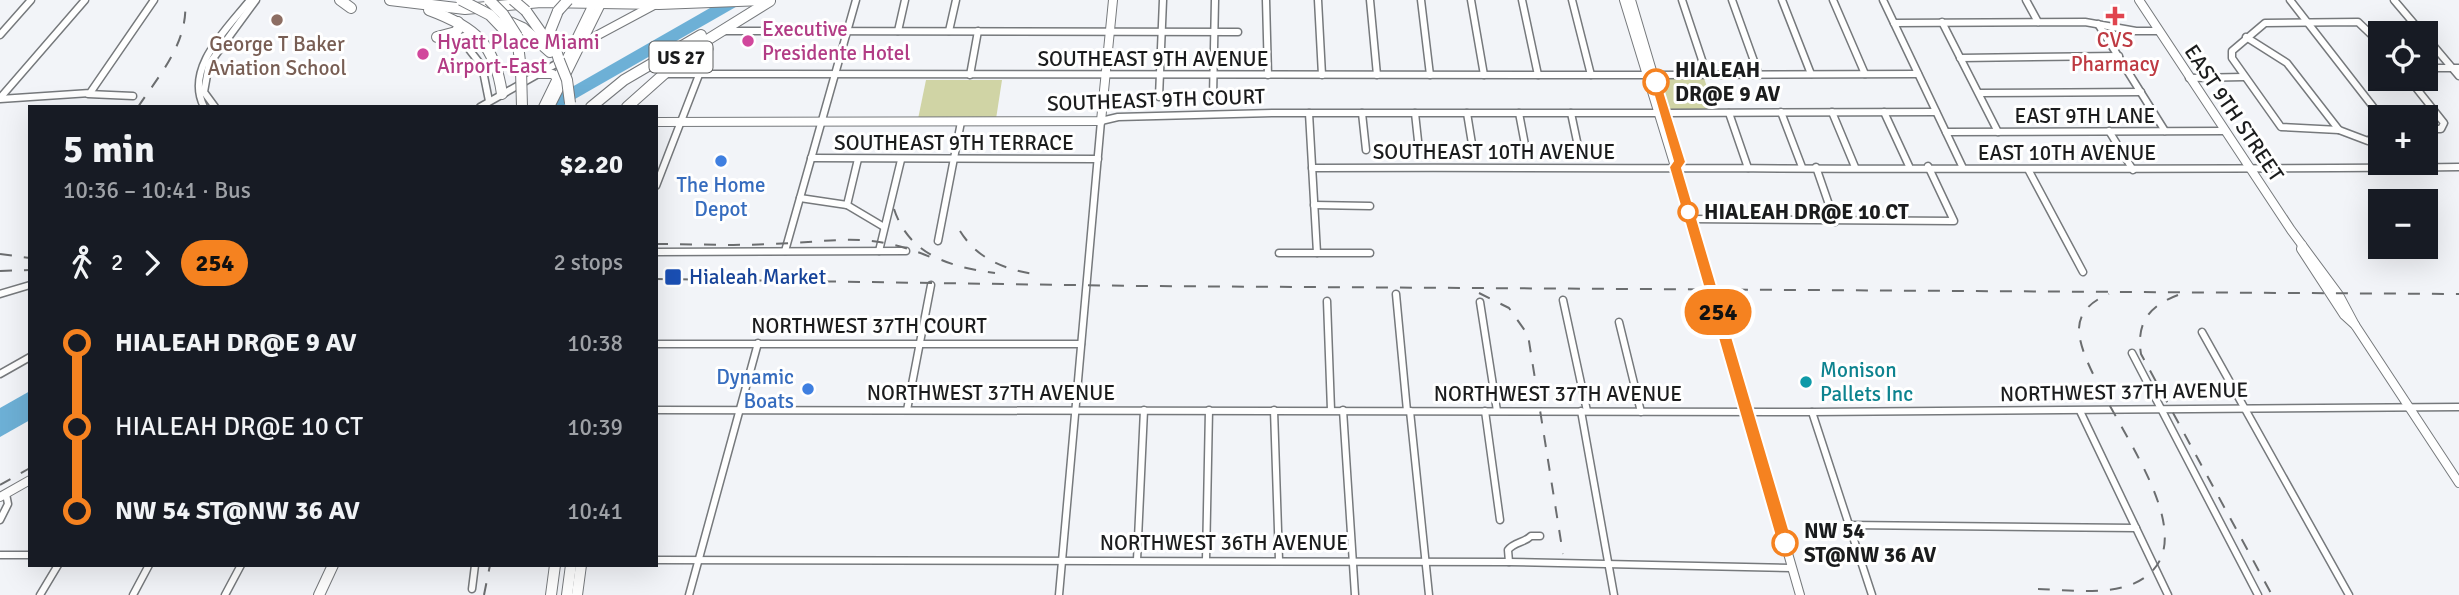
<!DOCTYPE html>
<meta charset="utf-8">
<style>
:root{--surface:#171b24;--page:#20242c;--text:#f1f3f6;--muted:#9ea1a6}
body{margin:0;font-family:Signika,sans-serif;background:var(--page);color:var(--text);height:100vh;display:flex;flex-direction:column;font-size:26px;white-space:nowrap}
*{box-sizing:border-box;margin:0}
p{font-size:23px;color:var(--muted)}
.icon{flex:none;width:38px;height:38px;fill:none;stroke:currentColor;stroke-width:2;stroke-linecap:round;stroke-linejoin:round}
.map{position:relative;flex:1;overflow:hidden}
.sheet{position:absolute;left:28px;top:105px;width:630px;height:462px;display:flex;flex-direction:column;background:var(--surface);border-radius:0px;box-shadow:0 7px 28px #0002}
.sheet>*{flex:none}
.badge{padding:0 14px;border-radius:23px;font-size:24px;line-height:46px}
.fabs{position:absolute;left:2368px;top:21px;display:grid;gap:14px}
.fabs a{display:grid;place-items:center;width:70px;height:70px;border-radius:0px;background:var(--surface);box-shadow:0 7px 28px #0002;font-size:35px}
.map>.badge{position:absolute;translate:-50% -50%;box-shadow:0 0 0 4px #fff}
.legs{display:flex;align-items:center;gap:10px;height:77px;padding:0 35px;font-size:23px}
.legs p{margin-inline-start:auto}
.headline{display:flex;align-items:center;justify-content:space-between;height:119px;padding:0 35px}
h1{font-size:38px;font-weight:800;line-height:52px}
ul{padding:0 35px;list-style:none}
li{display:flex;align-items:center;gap:24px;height:84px;font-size:26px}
li i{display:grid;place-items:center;width:10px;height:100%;margin:0 9px;background:currentColor}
li i::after{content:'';width:18px;height:18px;margin:-9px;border:5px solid;border-radius:50%;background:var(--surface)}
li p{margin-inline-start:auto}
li:first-child i{background:linear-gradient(#0000 50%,currentColor 0)}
li:last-child i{background:linear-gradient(currentColor 50%,#0000 0)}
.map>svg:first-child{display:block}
.green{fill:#d0d4a5}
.water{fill:#6db0d6}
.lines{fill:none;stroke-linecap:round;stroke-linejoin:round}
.minor-casing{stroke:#76797c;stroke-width:9}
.major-casing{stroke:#76797c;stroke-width:10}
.highway-casing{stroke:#76797c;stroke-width:12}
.minor{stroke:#fff;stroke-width:6}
.major{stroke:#fff;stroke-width:8}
.highway{stroke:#fff;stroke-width:10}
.rail{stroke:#6b6d6f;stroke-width:2;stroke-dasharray:12 12;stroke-linecap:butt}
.highway-bridge-casing{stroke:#76797c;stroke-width:12;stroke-linecap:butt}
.highway-bridge{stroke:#fff;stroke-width:10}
.line-1{fill:#f58220;stroke:#fff;stroke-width:2}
.health-dot{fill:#e0444e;stroke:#fff;stroke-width:2.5}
.education-dot{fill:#8d6e63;stroke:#fff;stroke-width:2.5}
.hotel-dot{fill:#d1479c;stroke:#fff;stroke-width:2.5}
.stop-1-dot{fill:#fff;stroke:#f58220;stroke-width:3.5}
.shop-dot{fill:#3f7fe0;stroke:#fff;stroke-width:2.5}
.transit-dot{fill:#1a4fb4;stroke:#fff;stroke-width:2.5}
.culture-dot{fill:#0f9aa8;stroke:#fff;stroke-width:2.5}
.labels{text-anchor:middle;stroke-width:6;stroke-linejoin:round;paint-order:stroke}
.shield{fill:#fff;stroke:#5f6061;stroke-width:2}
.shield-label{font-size:19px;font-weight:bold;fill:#1b1c1d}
.hotel-label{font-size:21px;fill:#b23c85;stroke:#fff;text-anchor:start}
.health-label{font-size:21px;fill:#be3a42;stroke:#fff}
.education-label{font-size:21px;fill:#785e54;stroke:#fff}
.street-label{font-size:21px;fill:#1b1c1d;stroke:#fff}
.stop-label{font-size:21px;font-weight:bold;fill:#1b1c1d;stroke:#fff;text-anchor:start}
.shop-label{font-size:21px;fill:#366cbe;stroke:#fff}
.transit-label{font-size:21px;fill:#164399;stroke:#fff;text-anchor:start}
.culture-label{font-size:21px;fill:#0d838f;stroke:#fff;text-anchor:start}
</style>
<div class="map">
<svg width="2459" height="595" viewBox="0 0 2459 595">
<rect width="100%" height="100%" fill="#f2f4f8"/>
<g class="green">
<polygon points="1658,78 1704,78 1714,109 1667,109"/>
<polygon points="926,80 1002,80 996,119 918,119"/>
</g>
<g class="water">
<polygon points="724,0 748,0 561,107 537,107"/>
<polygon points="30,391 30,420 0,437 0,408"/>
</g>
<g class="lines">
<g class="minor-casing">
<g id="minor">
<polyline points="1266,0 1268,75"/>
<polyline points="1318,0 1322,75"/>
<polyline points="1370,0 1377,75"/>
<polyline points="1421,0 1430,75"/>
<polyline points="1471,0 1484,75"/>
<polyline points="1522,0 1538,75"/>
<polyline points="1572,0 1591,75"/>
<polyline points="1682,0 1707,75"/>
<polyline points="1732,0 1759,75"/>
<polyline points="1782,0 1811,74"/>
<polyline points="1833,0 1865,74"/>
<polyline points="1883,0 1963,168"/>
<polyline points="2026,0 2038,22"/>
<polyline points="2290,0 2381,117"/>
<polyline points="2394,0 2422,33"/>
<polyline points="1942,22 1998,132"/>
<polyline points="1894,23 2085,22 2136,31 2159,31"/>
<polyline points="2098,24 2165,131"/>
<polyline points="725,31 1238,32"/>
<polyline points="898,31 905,0"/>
<polyline points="949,31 956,0"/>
<polyline points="0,35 31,0"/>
<polyline points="2246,37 2287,63 2339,130 2368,141 2380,131"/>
<polyline points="2426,37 2459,76"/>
<polyline points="461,39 482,66 489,101"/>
<polyline points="1960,58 2119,56"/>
<polyline points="2426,68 2459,68"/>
<polyline points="664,74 1645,75"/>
<polyline points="970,75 978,31"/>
<polyline points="1653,75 1918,74"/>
<polyline points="2189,78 2244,77"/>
<polyline points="2409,79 2444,123 2441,129 2426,129"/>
<polyline points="1979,93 2141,92"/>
<polyline points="88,94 133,96"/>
<polyline points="1159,97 1163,0"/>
<polyline points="1213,97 1215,0"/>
<polyline points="0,98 85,0"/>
<polyline points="0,99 90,93 154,0"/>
<path d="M204,107C184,68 227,29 250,0"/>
<polyline points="215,107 204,92 209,64 256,0"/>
<polyline points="480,107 563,60"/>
<polyline points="1781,112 1802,167"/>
<polyline points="1832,112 1855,167"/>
<polyline points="1884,112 1909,166"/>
<polyline points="1309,113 1317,253"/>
<polyline points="1362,113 1366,150"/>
<polyline points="1415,113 1419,150"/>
<polyline points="1467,113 1473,150"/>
<polyline points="1519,113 1526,150"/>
<polyline points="1571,113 1579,151"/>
<polyline points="1665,113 1936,112"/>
<polyline points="1729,113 1748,168"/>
<polyline points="2339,130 2281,127 2232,58 2232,51 2265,23 2358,22 2380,43"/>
<polyline points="2109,131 2133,170"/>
<polyline points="1946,132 2225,131"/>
<polyline points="811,158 1098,159"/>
<polyline points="1816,167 1835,222"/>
<path d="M1312,168C1694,167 2077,171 2459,167"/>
<polyline points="2029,171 2083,272"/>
<polyline points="656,186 709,49"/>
<polyline points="800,198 847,205 884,227"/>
<polyline points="847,205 858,159"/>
<polyline points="1314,205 1370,206"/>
<polyline points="1690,219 1954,221 1928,166"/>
<polyline points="938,241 961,122"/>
<polyline points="785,251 856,0"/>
<polyline points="879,251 901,160"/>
<polyline points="656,252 906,251"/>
<polyline points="1279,253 1370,253"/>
<polyline points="0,294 30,285"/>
<polyline points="1396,294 1407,411"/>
<polyline points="1563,300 1587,411"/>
<polyline points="1327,301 1331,410"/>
<polyline points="1480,302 1497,411"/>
<polyline points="1619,322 1641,412"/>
<polyline points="2202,332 2349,595"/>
<polyline points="656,344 1081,344"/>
<polyline points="2132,353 2258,595"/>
<polyline points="0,374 30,357"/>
<polyline points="656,410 1812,412 2459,407"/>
<polyline points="907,410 931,285"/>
<polyline points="1274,410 1279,560"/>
<polyline points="1343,410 1355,595"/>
<polyline points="1410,411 1429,595"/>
<polyline points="1485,411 1500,520"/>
<polyline points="1581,411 1614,595"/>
<polyline points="2080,411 2168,595"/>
<polyline points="1812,412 1872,595"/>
<polyline points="0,520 8,504 6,494"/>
<polyline points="1849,525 2136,528"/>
<polyline points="0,555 30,555"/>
<polyline points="656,560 1509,562 1792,568"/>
<polyline points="1137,560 1144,410"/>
<polyline points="1206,560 1209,410"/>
<path d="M1509,562L1508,550C1514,542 1524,543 1531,536H1540"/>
<polyline points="472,589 475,565"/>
<polyline points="40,595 58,565"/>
<polyline points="133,595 149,565"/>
<polyline points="225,595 241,565"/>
<polyline points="689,595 758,343"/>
<polyline points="1059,595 1101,121 1118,117 1274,113 1657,113"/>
</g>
</g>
<g class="major-casing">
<g id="major">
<polyline points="1624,0 1700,248 1800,595"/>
<polyline points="1631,0 1679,162 1675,167"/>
<polyline points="2139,0 2291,230 2339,295 2355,325"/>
<polyline points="583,43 654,5"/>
<polyline points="539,74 553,74 557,79"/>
<polyline points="543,107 595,0"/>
<polyline points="550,107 603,0"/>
<polyline points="656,122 1101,121 1113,0"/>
<polyline points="2302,245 2301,249 2344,315 2355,325 2459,483"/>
<polyline points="0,497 30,480"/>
</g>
</g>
<g class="highway-casing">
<g id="highway">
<polyline points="340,0 351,8"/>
<polyline points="390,0 465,9 541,2 659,4 766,0"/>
<path d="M429,10C475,27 495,44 502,94"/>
<polyline points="526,11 552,48"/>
<polyline points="558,11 550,31 559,60"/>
<polyline points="505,20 523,28 550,52"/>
<polyline points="517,36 521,70"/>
<polyline points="437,37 456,32 460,26 458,22"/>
<polyline points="461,39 471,36 480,38"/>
<polyline points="591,107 624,80 701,35"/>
<polyline points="627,107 691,50 770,1"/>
<polyline points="319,595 333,565"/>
<polyline points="551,595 555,565"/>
<polyline points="567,595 571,565"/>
<polyline points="577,595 581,565"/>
</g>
</g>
<use href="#minor" class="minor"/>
<use href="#major" class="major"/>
<use href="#highway" class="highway"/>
<g class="rail">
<path d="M138,107C160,74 189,42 185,0"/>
<path d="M894,209C909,255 950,267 995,273"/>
<path d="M960,231C978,260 1006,270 1039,275"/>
<path d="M656,244C694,244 732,246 770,244C839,242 868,230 935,259"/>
<polyline points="0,254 30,258"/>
<polyline points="0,271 30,270"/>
<polyline points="656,279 1140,286 2459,294"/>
<polyline points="1479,293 1509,308 1528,335 1563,554"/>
<path d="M2178,295C2149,306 2136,323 2141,354L2272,595"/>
<polyline points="0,485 30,468"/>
<path d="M2038,589C2068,590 2105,595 2133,584C2229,542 2077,389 2079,328C2080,310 2094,300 2109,294"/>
<polyline points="484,595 490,565"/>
</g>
<g class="highway-bridge-casing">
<g id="highway-bridge">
<polyline points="461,0 490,15 512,38"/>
<polyline points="489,0 503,14 517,36"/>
<polyline points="513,0 526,11"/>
<polyline points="558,11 568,0"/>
<polyline points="559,60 567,80 570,103"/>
<polyline points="521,70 522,107"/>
</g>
</g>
<use href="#highway-bridge" class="highway-bridge"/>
</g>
<polygon class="line-1" points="1656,78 1661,82 1686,162 1682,168 1793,543 1785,550 1777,543 1669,167 1673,161 1650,82"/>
<path class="health-dot" d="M2111.5 5.5h7v7h7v7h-7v7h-7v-7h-7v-7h7z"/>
<circle class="education-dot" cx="277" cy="20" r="7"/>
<g class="hotel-dot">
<circle cx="748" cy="41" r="7"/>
<circle cx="423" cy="54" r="7"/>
</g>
<g class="stop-1-dot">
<circle cx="1656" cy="82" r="12"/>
<circle cx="1688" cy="212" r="9"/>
<circle cx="1785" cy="543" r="12"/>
</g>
<g class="shop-dot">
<circle cx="721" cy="161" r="7"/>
<circle cx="808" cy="389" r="7"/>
</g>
<rect class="transit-dot" x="664" y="268" width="18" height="18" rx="3.5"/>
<circle class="culture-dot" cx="1806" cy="382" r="7"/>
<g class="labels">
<rect class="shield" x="649.5" y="41.5" width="63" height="31" rx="5"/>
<g class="shield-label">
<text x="681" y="64">US 27</text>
</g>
<g class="hotel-label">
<text x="762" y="36">Executive<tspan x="762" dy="24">Presidente Hotel</tspan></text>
<text x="437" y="49">Hyatt Place Miami<tspan x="437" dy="24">Airport-East</tspan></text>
</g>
<g class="health-label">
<text x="2115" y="47">CVS<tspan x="2115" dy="24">Pharmacy</tspan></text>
</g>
<g class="education-label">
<text x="277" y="51">George T Baker<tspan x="277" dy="24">Aviation School</tspan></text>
</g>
<g class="street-label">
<text x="1153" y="66">SOUTHEAST 9TH AVENUE</text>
<text transform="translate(1156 100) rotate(-2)" y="7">SOUTHEAST 9TH COURT</text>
<text transform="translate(2234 113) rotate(56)" y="7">EAST 9TH STREET</text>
<text x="2085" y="123">EAST 9TH LANE</text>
<text x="954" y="150">SOUTHEAST 9TH TERRACE</text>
<text x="1494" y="159">SOUTHEAST 10TH AVENUE</text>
<text x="2067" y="160">EAST 10TH AVENUE</text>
<text x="869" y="333">NORTHWEST 37TH COURT</text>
<text transform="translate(2124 392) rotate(-1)" y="7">NORTHWEST 37TH AVENUE</text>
<text x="991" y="400">NORTHWEST 37TH AVENUE</text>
<text x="1558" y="401">NORTHWEST 37TH AVENUE</text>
<text x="1224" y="550">NORTHWEST 36TH AVENUE</text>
</g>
<g class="stop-label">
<text x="1675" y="77">HIALEAH<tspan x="1675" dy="24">DR@E 9 AV</tspan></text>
<text x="1704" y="219">HIALEAH DR@E 10 CT</text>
<text x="1804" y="538">NW 54<tspan x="1804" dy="24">ST@NW 36 AV</tspan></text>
</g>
<g class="shop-label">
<text x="721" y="192">The Home<tspan x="721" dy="24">Depot</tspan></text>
<text x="794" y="384" text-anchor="end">Dynamic<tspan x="794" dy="24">Boats</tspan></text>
</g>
<g class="transit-label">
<text x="689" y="284">Hialeah Market</text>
</g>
<g class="culture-label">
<text x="1820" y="377">Monison<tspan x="1820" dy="24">Pallets Inc</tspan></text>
</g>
</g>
</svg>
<div class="fabs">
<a><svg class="icon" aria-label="locate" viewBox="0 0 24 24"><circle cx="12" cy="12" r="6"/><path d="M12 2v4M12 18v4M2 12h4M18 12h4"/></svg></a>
<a>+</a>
<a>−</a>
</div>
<b class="badge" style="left:1718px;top:312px;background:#f58220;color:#111">254</b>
<section class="sheet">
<div class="headline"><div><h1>5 min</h1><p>10:36 – 10:41 · Bus</p></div><b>$2.20</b></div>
<div class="legs"><svg class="icon" aria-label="walk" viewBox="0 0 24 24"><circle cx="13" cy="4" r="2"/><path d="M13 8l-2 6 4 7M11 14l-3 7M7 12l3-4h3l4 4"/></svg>2<svg class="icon" aria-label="forward" viewBox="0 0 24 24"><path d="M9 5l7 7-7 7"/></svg><b class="badge" style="background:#f58220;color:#111">254</b><p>2 stops</p></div>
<ul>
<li><i style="color:#f58220"></i><b>HIALEAH DR@E 9 AV</b><p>10:38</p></li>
<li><i style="color:#f58220"></i><span>HIALEAH DR@E 10 CT</span><p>10:39</p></li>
<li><i style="color:#f58220"></i><b>NW 54 ST@NW 36 AV</b><p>10:41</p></li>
</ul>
</section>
</div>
